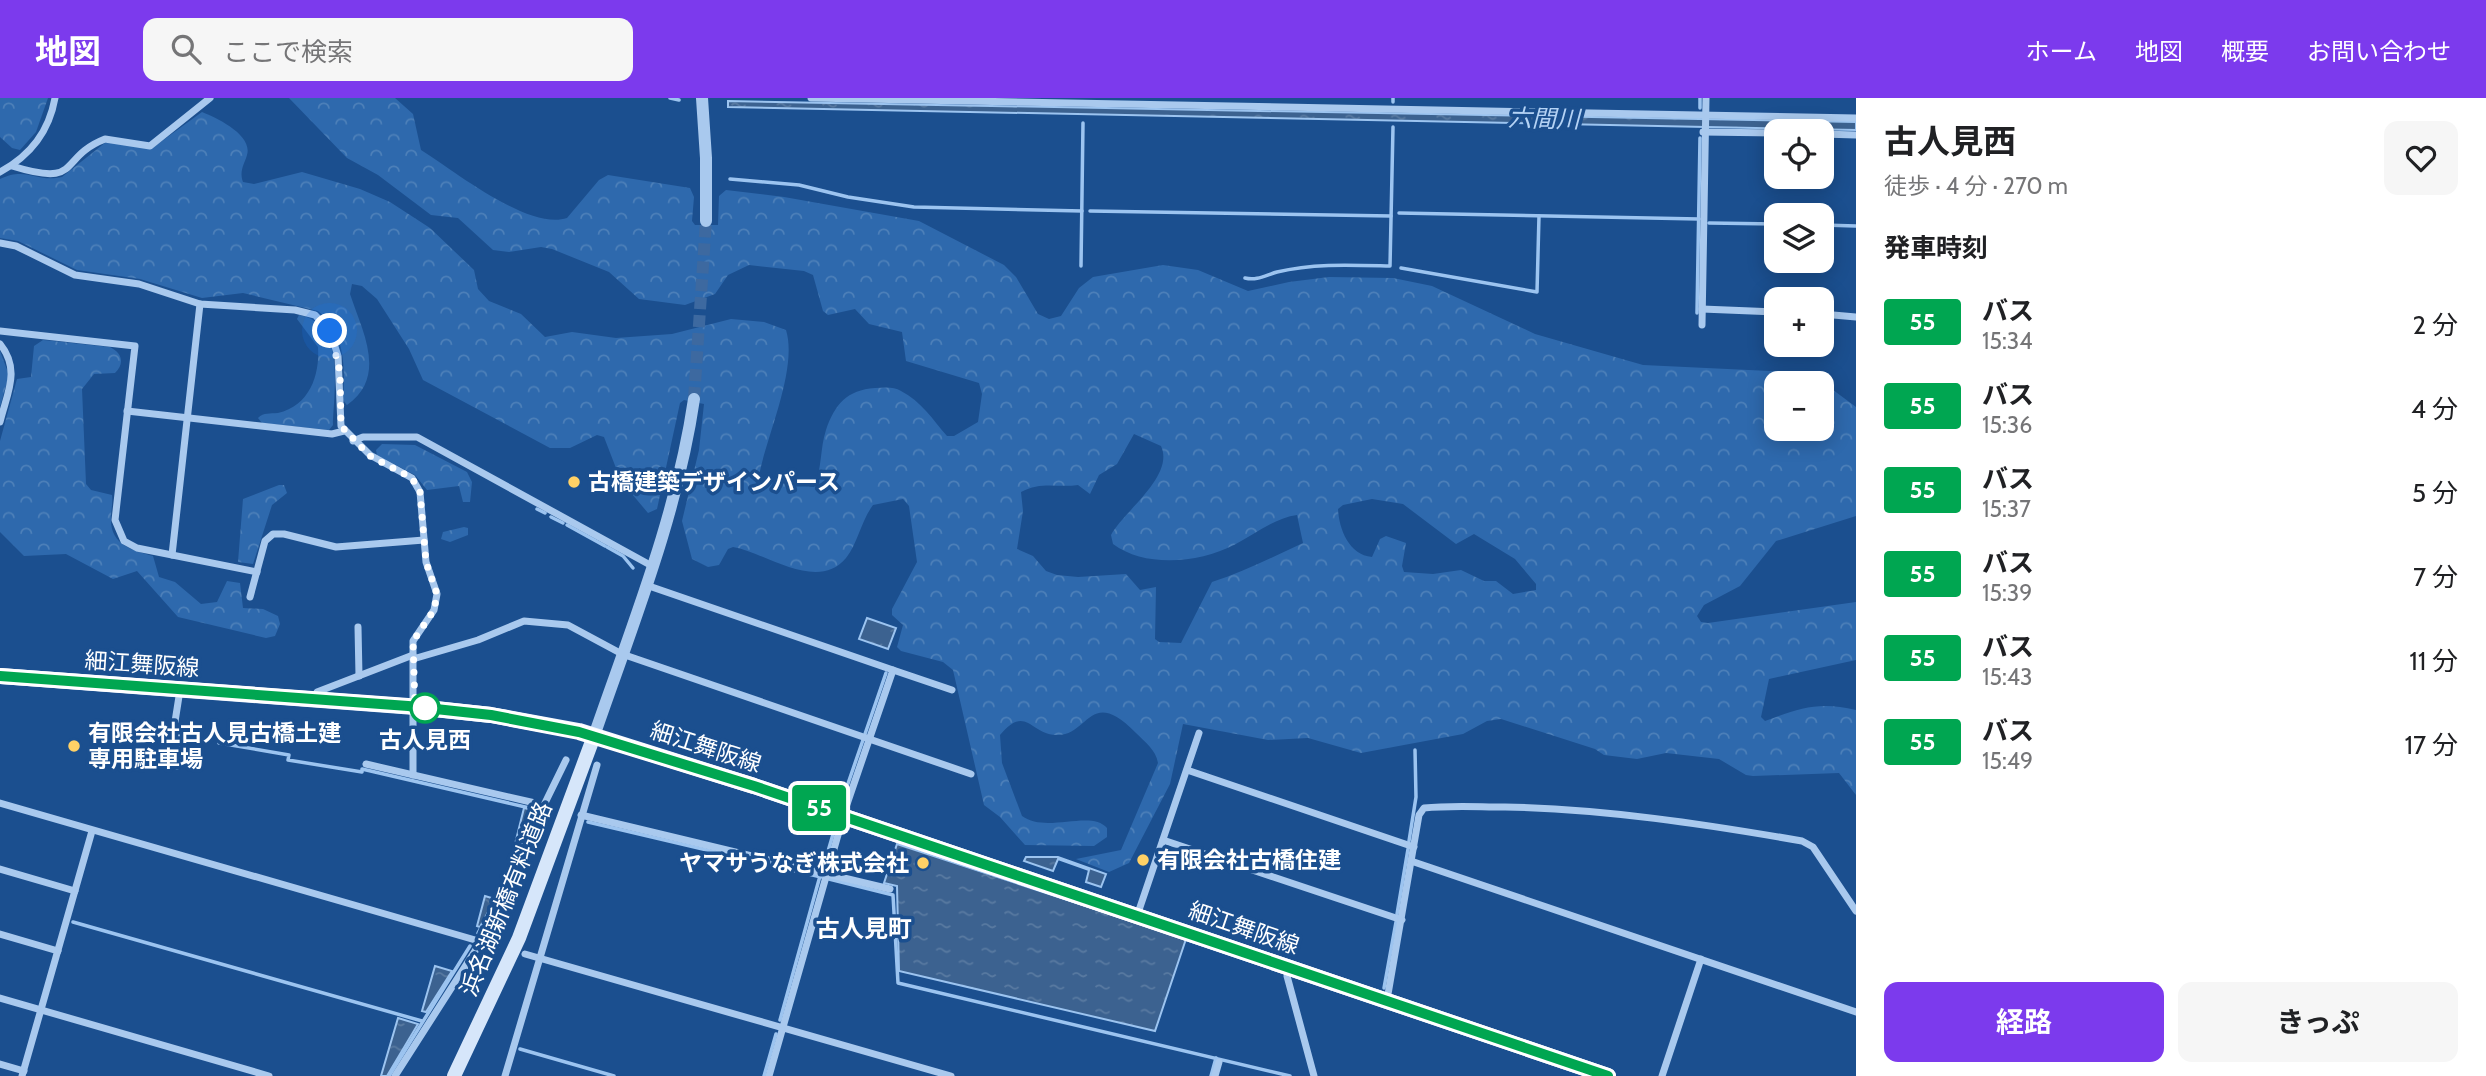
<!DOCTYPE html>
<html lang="ja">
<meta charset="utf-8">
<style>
:root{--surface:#fff;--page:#f6f6f6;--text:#202124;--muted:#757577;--accent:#7c3aed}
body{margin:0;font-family:Cabin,"Noto Sans JP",sans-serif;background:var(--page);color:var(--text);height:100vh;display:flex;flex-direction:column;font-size:26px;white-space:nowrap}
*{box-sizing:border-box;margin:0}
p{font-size:23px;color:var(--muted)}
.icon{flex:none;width:38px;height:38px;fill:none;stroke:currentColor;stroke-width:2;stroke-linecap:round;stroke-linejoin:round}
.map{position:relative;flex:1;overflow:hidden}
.sheet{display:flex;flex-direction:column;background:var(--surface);width:630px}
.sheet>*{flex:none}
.badge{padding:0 14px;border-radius:5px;font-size:24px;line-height:46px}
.fabs{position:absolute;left:1764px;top:21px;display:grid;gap:14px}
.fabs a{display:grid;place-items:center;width:70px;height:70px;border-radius:14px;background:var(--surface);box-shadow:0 4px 18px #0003;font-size:35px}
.you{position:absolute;width:35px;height:35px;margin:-18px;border:5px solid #fff;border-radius:50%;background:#1a73e8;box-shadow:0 0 0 10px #1a73e833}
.map>.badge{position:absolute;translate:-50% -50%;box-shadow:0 0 0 4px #fff}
h2{padding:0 28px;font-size:26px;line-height:63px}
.round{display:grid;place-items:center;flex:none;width:74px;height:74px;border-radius:14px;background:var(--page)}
.headline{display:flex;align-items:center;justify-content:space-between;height:119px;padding:0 28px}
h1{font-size:33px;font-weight:700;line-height:52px}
.primary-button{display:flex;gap:14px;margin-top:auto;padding:14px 28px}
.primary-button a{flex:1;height:80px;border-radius:14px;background:var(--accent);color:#fff;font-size:28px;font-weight:700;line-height:80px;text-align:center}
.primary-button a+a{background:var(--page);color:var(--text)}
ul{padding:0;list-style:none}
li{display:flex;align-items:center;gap:21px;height:84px;padding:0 28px}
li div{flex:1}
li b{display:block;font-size:26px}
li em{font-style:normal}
li .badge{min-width:77px;font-weight:700;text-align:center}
header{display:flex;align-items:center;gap:42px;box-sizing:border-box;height:98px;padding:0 35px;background:var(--accent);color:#fff}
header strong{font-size:33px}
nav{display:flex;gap:38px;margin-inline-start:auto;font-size:24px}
.search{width:490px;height:63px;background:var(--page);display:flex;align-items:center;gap:18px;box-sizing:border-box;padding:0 24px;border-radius:14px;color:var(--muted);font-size:26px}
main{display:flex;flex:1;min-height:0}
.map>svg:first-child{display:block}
.forest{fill:url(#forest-crowns);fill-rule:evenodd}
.water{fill:url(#water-ripples);stroke:#9cc4f0;stroke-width:2}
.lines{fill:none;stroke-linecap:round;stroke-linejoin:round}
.stream{stroke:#9cc4f0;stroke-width:3.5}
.tertiary-tunnel{stroke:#3d69a0;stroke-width:12;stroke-dasharray:12 6;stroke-linecap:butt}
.minor{stroke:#a9c9ee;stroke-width:7}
.tertiary{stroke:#a9c9ee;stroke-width:12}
.secondary{stroke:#d6e6fa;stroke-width:14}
.primary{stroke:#f0f6ff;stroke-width:16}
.line-casing{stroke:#fff;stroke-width:16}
.line{stroke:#00a651;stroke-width:10}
.walk{stroke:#fff;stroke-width:7;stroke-dasharray:0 12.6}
.poi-dot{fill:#ffd166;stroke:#1b4f8f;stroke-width:2.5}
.stop-dot{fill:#fff;stroke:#00a651;stroke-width:3.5}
.labels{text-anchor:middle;stroke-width:7;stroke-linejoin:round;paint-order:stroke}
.poi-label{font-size:23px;font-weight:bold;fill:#fff;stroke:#1b4f8f;text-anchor:start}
.street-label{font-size:23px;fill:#fff;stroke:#1b4f8f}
.stop-label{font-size:23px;font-weight:bold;fill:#fff;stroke:#1b4f8f}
.water-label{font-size:24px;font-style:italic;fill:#b5d3f5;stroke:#1b4f8f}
.neighbourhood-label{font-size:24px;font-weight:bold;fill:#fff;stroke:#1b4f8f}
</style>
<header>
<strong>地図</strong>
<div class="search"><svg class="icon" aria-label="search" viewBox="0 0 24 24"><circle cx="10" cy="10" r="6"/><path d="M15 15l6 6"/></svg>ここで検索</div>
<nav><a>ホーム</a><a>地図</a><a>概要</a><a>お問い合わせ</a></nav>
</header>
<main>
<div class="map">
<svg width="1856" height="978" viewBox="0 0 1856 978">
<defs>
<pattern id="forest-crowns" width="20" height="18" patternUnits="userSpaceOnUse" patternTransform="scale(1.75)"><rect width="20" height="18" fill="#2e69ad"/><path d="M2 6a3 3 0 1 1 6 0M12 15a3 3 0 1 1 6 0" fill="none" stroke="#4d80b9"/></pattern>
<pattern id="water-ripples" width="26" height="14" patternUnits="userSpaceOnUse" patternTransform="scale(1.75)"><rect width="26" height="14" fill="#3c6290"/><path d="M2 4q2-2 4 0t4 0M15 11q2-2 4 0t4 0" fill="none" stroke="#597aa1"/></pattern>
</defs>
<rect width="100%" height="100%" fill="#1b4f8f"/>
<g class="forest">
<polygon points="0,0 48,0 36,34 20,52 12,50 0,39"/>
<path d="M289,0H395L413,16L421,52C453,72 529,133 567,120L599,82L608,77L690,90L694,99L692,123L695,127H718L719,98L726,92L784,99L919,123L1004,167L1016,179L1038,216L1049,221L1061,218L1079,190L1093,179L1163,167L1198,172L1248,193L1289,184L1329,179L1393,180L1432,188L1535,236L1643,267L1793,274L1825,286L1856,309V418L1776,443L1740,488L1704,507L1697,518L1701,524L1708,525L1856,504V562L1769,581L1761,619L1765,623C1800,610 1819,603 1856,612V697L1839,675L1753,678L1746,677L1719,661L1666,655L1637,661L1604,657L1595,651L1501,621L1487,623L1463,636L1361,655L1308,640L1268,642L1183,626L1170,686L1129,765L1109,774L1076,761L1121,752L1158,665C1156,652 1145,644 1136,635C1089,587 1089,639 1056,637C1030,636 1026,606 1000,637L1002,665L1022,718C1046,736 1091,711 1107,730V739L1094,748L1025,747L1000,719L984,707L953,572L943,564L901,553L897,549L903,527L892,517V511L917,464L909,408L903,401L873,407C861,423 858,445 846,460C817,495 765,454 733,449L728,451L719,467L708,469L692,461L682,423L699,352L704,306L684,302L680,305L657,411L648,415L621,383L604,339L597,337L570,350H550L423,282L409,251L377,201L362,188L352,186L350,196C362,233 388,278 347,307L343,302C345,270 346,235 318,213L243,195L202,200L140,181L77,172L18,143L0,140V81C27,68 36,85 62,79L106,44L151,51L202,14C217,20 253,37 247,57C244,67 239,73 243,84L254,86L302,74L360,91L390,104L430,130L474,172L478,191L489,203L521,216L545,239L572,234L616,240L672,236L731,221L764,224L786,232C798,271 766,339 759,378L762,383L814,389C822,372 820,350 826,332C835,306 847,292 875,290C883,290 893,288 901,293C921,303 933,322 947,338H954L978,324L982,296L979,285L906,263L902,234L869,226L855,211L828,217L823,213L813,177L804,173L749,167L728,177L715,196L685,207L639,201L609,174L552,151L541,149L509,154L493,152L458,120L431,117L378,77L347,60ZM1776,285H1822V331H1776ZM1134,336L1161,348C1175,378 1123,414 1111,437L1113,446C1145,470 1199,465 1234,447C1254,437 1274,420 1297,417L1303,445C1273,459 1243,474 1212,484L1181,545L1159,544L1155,541L1156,489L1140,492L1126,476L1078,479L1057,477L1046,473L1033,458L1017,451L1023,413L1021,394C1041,383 1058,390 1078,387L1090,396L1099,377L1117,366ZM1372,401L1403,406L1456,446L1474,436L1515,461L1536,486V492L1513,496L1496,483H1484L1461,472L1433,476L1404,474L1402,468L1406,445L1386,438L1380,441L1372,459C1349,457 1339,431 1338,411L1343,407Z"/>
<path d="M299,217C346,225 334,293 333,327L329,332L262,325L258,320C264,314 270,316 278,315C309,308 320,278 318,249L297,221Z"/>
<path d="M43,242L110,249C122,255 125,265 115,275L94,276L82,291L86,386L91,392L112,397C113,405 111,412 111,420C110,447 132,452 153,458L159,479L175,484L201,506L217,504L227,483L240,485L243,510L263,511L278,518L280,526L275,538L266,540L178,519L137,473L113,481L66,456L24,458L0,434V343L17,281L31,279L34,248Z"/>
<polygon points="0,253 9,277 0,309"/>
<polygon points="382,346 415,347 467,374 472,384 470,404 463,404 459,388 427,392 415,377 377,357 376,352"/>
<polygon points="279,387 284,387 287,395 272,407 253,466 238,464 243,401"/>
<polygon points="464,429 468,430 468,437 450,444 441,441 443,434"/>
</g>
<g class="water">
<polygon points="728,3 1856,24 1856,32 728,9"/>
<polygon points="867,520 896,530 888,551 859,541"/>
<polygon points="524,710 533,712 517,750 514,750"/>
<polygon points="897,746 1186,841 1155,933 899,873 897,788 884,785"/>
<polygon points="1026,759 1058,759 1106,776 1101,789 1086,784 1089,772 1058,761 1053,773 1024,763"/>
<polygon points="485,798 495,801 480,829 477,828"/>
<polygon points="435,868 452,873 426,914 422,913"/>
<polygon points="398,920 418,926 387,978 381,978"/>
</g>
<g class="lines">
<g class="stream">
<polyline points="670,0 679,2"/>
<polyline points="1393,4 1393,0"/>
<polyline points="1700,10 1700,0"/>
<polyline points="730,81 799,87 848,99 914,109 1082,113"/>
<polyline points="1090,113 1391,118"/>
<polyline points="1399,115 1699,121"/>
<polyline points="1709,125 1776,126"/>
<polyline points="1822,127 1856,128"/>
<polyline points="1081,168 1083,25"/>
<polyline points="1401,170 1537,194 1539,118"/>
<path d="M1245,180C1257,183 1266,177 1277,174C1314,165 1352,167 1390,168L1393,29"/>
<polyline points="1697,215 1700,40"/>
<polyline points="537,411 545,415"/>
<polyline points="551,419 563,425"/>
<polyline points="567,427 605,448"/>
<polyline points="607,449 623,458 633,470"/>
<polyline points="865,636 886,575"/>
<polyline points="219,645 289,657 288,662 362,674 362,671 534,711 503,788"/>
<polyline points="842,703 863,642"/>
<polyline points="588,724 821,779"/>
<polyline points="1409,743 1416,699 1415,652"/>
<polyline points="824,767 836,726"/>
<polyline points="829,781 893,797 898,885 1290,978"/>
<polyline points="1397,816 1408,751"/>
<polyline points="73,824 422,923"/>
<polyline points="478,835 498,798"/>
<polyline points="1384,890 1396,824"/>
<polyline points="780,922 820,778"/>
<polyline points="520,951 614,978"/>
<polyline points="389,978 470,848"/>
<polyline points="764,978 776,936"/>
<polyline points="1211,978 1216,960"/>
</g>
<polyline class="tertiary-tunnel" points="694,301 706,123"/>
<g class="minor">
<polyline points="811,0 1856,20"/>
<polyline points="1703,34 1776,35"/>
<polyline points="1822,36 1856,37"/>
<path d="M12,68C83,90 57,60 105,41L150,48L210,0"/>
<path d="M0,74C30,58 49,34 55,0"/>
<polyline points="0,145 16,148 75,177 139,186 200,206 295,212 315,217 330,233 338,258 341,328 370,357 412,380 420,394 426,464 437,496 434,512 413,543 413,677"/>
<polyline points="1702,211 1776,214"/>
<polyline points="1822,216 1856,219"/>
<polyline points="1702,227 1706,0"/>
<polyline points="0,233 135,248 115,422 124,443 137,450 257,474"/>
<path d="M0,246C21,272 7,295 0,324"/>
<polyline points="127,313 332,336 344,333"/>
<polyline points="353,343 363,339 417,339 652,468"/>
<polyline points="172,457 200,206"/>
<polyline points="646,487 893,572 846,709 769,978"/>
<polyline points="250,499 265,443 273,436 284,436 336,449 424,442"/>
<polyline points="358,529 359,578"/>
<polyline points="413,561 478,542 524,523 568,527 622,556 971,676"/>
<polyline points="893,572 952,592"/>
<polyline points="317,601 317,594 413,557"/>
<polyline points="366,666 535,705 540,712 484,839 395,978"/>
<polyline points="177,668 183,652 174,630 180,592"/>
<polyline points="1187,672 1414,749"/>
<polyline points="0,705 496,848"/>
<polyline points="539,710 544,707 566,662"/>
<polyline points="581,717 890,791"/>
<polyline points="1163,742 1402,822"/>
<polyline points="1411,763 1856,914"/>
<polyline points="0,771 75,793"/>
<polyline points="1137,818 1199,635"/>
<polyline points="0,836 58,853"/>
<polyline points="525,856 951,978"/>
<polyline points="1289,871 1287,878 1314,978"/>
<polyline points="0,900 269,978"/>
<path d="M1387,902L1419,717L1424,710C1451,707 1478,709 1505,709C1605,711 1704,726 1802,743L1813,749L1856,813"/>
<polyline points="0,966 24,973"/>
<polyline points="22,978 92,733"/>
<polyline points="505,978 597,667"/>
<polyline points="1215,978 1219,964"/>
<polyline points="1662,978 1701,861"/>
</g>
<g class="tertiary">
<polyline points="702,0 706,60 706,123"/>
<path d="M594,638C632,528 677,417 694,301"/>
</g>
<polyline class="secondary" points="454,978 519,840 594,638"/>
<polyline class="primary" points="0,578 415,609 491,617 579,633 754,688 1608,978"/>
</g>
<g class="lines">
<g class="line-casing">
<polyline id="line" points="0,578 408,608 491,617 579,634 754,688 1608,978"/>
</g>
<use href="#line" class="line"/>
<polyline class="walk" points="330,233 340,274 341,328 370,358 412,380 420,394 426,464 437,496 434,512 413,543 415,609 425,610"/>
</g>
<g class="poi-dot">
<circle cx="574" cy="384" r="7"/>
<circle cx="74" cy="648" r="7"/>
<circle cx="1143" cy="762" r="7"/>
<circle cx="923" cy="765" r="7"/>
</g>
<circle class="stop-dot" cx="425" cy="610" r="14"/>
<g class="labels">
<g class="poi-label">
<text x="588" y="392">古橋建築デザインパース</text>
<text x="88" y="643">有限会社古人見古橋土建<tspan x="88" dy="26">専用駐車場</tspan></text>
<text x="1157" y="770">有限会社古橋住建</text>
<text x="909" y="773" text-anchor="end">ヤマサうなぎ株式会社</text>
</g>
<g class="street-label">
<text transform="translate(142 566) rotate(4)" y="8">細江舞阪線</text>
<text transform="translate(706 649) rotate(18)" y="8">細江舞阪線</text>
<text transform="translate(506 801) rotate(-68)" y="8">浜名湖新橋有料道路</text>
<text transform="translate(1244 830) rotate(19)" y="8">細江舞阪線</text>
</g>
<g class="stop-label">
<text x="425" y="650">古人見西</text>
</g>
<g class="water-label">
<text transform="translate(1544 21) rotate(1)" y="8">六間川</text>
</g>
<g class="neighbourhood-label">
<text x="864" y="839">古人見町</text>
</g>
</g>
</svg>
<div class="fabs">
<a><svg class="icon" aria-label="locate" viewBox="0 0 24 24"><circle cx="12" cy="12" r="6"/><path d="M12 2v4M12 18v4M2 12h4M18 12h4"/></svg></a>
<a><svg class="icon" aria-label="layers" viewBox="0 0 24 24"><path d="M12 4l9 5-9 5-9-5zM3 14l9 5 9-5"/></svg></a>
<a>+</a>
<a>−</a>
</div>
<div class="you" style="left:330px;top:233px"></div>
<b class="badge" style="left:819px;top:710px;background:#00a651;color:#fff">55</b>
</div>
<section class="sheet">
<div class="headline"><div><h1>古人見西</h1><p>徒歩 · 4 分 · 270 m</p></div><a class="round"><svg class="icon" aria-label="heart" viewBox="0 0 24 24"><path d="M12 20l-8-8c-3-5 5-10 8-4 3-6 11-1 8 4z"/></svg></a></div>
<h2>発車時刻</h2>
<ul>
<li><span class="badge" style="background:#00a651;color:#fff">55</span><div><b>バス</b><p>15:34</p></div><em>2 分</em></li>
<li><span class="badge" style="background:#00a651;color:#fff">55</span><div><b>バス</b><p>15:36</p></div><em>4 分</em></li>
<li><span class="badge" style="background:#00a651;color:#fff">55</span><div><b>バス</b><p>15:37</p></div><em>5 分</em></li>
<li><span class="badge" style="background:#00a651;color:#fff">55</span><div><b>バス</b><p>15:39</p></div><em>7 分</em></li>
<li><span class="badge" style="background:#00a651;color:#fff">55</span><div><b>バス</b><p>15:43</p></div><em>11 分</em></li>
<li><span class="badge" style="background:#00a651;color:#fff">55</span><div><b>バス</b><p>15:49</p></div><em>17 分</em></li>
</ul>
<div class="primary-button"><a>経路</a><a>きっぷ</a></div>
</section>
</main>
